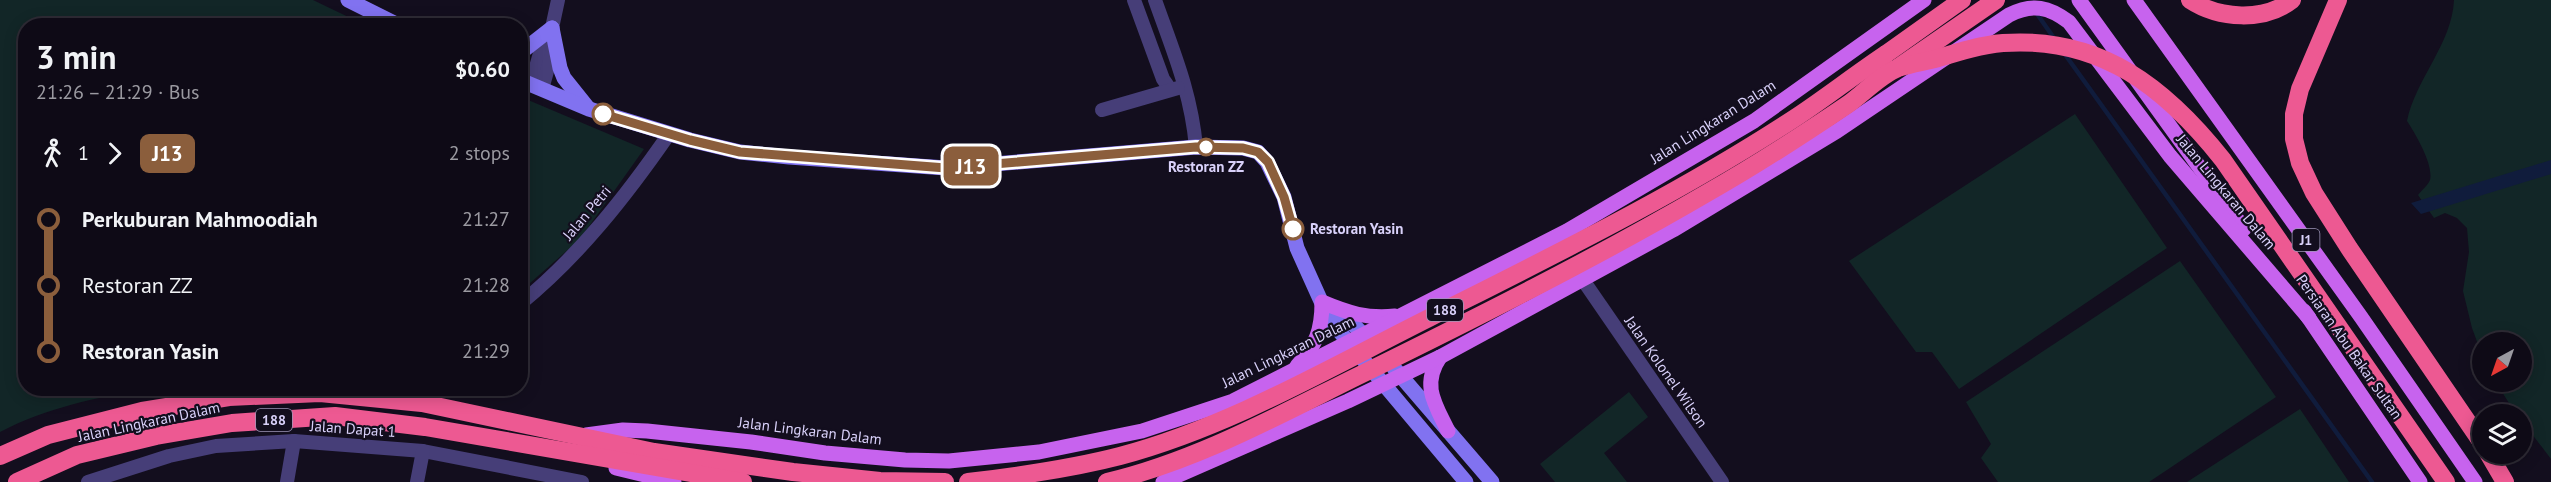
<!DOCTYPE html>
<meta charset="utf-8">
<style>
:root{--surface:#0e0a16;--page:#1c1823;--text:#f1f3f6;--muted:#9b9aa1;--line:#2e2b35}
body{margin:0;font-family:"PT Sans",sans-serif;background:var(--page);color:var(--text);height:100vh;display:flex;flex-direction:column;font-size:22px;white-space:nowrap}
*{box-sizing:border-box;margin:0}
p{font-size:20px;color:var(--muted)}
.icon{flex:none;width:33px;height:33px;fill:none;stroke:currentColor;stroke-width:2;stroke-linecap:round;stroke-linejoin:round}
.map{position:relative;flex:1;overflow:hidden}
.panel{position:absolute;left:18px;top:18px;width:510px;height:378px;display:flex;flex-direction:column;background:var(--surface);border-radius:24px;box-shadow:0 3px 15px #0003,0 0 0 2px var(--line)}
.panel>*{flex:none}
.badge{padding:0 12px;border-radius:9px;font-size:21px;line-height:39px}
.needle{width:39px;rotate:220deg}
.buttons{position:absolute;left:2472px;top:332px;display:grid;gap:12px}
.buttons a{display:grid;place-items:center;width:60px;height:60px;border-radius:50%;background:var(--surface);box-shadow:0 3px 15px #0003,0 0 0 2px var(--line);font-size:30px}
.map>.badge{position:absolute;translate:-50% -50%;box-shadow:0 0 0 3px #fff}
.legs{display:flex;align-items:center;gap:9px;height:66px;padding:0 18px;font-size:20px}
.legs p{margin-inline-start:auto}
.overview{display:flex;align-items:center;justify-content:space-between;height:102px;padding:0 18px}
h1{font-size:33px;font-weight:800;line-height:45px}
ul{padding:0 18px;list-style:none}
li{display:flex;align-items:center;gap:21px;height:66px;font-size:22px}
li i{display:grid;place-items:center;width:9px;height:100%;margin:0 8px;background:currentColor}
li i::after{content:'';width:15px;height:15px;margin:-8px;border:4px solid;border-radius:50%;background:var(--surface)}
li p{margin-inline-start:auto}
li:first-child i{background:linear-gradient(#0000 50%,currentColor 0)}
li:last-child i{background:linear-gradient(currentColor 50%,#0000 0)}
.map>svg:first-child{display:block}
.green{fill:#122627}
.water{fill:#101c3c}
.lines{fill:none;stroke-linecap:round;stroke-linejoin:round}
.stream{stroke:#101c3c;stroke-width:4.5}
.street{stroke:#463e78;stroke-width:14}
.secondary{stroke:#8172f0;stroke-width:15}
.primary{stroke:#c763ee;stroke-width:15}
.highway{stroke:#ed5992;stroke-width:18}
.highway-bridge{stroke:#ed5992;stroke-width:18}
.line-1-casing{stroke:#fff;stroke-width:14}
.line-1{stroke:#8b5e3c;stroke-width:9}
.stop-1-dot{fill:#fff;stroke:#8b5e3c;stroke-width:3}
.labels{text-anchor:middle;stroke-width:4.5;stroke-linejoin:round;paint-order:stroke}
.shield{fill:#130e1e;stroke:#9e96b8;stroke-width:1.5}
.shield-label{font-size:14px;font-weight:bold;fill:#d9d1fa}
.street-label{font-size:15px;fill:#d9d1fa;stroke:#130e1e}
.stop-label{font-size:15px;font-weight:bold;fill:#d9d1fa;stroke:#130e1e}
</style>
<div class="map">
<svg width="2551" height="482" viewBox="0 0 2551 482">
<rect width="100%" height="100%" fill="#130e1e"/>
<g class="green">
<path d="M0,0H313L365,25L26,26V388L148,389C97,397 46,408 0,432Z"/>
<path d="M2454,0H2551V459L2522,421V414H2516L2495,381H2522V342H2482V355L2472,328L2463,291L2469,252L2467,228L2457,218L2445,213L2434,218L2418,195C2421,191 2428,185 2430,180C2434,165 2415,133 2407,121C2416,78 2452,44 2454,0Z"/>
<polygon points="521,97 644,149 580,239 521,291"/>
<polygon points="2075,114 2167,248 1959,389 1932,352 1916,352 1849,261"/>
<polygon points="2180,261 2276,397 2149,482 1998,482 1981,458 1991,444 1966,402"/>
<polygon points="1629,392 1648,417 1604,453 1627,482 1555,482 1540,464"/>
<polygon points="2300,409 2349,482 2187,482"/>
</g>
<polygon class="water" points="2551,160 2551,174 2421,214 2411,203"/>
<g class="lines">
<g class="stream">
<polyline points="2035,11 2056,41"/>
<polyline points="2064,53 2372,482"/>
</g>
<g class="street">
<polyline points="1134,0 1163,79 1170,89"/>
<path d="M1155,0C1173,51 1191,92 1196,147"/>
<polyline points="531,85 542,46 551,30"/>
<polyline points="542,89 553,50 552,28 558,0"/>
<polyline points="1102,110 1178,88"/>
<polyline points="1583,280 1722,482"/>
<path d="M520,304C579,256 626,196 669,134"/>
<polyline points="88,482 169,456 216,446 294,441 423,451 582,482"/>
<polyline points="287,482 294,441"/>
<polyline points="417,482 423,451"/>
</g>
<g class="secondary">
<polyline points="348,0 400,26"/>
<polyline points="552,28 560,68 564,78 588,108"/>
<polyline points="520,53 552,28"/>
<polyline points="520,80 589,109 690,140 740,152 789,157 946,168 1196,147 1243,148 1258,152 1267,162 1284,197 1297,248 1329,319 1466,482"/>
<polyline points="1331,308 1350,321 1372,344"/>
<polyline points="1394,368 1492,482"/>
</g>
<g class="primary">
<polyline points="2079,0 2244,229"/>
<polyline points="2134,0 2361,317 2475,482"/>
<polyline points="2304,311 2420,482"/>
<path d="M1440,357C1421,385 1435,404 1448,431"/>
<path d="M1297,366C1316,345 1322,331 1322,302C1348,313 1367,319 1395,316"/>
<polyline points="586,435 623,430 647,431 751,442 825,453 905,460 949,461 1039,452 1142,431 1233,401 1567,231 1754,121 1924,0"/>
<polyline points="616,468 674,482"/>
<path d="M1163,482L1348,401L1440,357L1673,230L1837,131L2009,15C2033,3 2049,7 2069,22L2170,156L2309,318"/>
</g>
<g class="highway">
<path d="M2190,0C2219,19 2264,22 2292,0"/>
<polyline points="2338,0 2300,89 2294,114 2294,139 2300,163 2314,193 2349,248 2482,443"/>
<polyline points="1886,54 1962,0"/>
<polyline points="1899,67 1996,0"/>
<polyline points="2488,453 2505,482"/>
<polyline points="0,456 48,435 142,411 229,397 320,393 422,403 654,452 793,472 880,481 945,482"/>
<polyline points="17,482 77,455 156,436 232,423 335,416 425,427 743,482"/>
</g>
<g class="highway-bridge">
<path d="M968,482C1019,476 1070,469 1120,456C1229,427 1329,368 1429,318C1554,255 1681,193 1798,116C1828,96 1856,74 1886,54"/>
<path d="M1107,482C1196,461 1277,416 1358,376C1476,318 1594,259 1707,193C1755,166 1801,136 1847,105C1863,94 1880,75 1898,68C1910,64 1923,62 1935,59C1958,52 1980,45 2003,43C2101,36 2166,88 2223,160L2446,482"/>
</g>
</g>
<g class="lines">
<g class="line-1-casing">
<polyline id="line-1" points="603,114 690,140 740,152 946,168 1196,147 1243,148 1258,152 1268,162 1284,197 1293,229"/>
</g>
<use href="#line-1" class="line-1"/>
</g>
<g class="stop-1-dot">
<circle cx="603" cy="114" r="10"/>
<circle cx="1206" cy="147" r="8"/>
<circle cx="1293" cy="229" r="10"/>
</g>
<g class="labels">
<g class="shield">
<rect x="2292.5" y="229" width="27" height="22" rx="4.5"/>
<rect x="1427" y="299" width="36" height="22" rx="4.5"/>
<rect x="256" y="409" width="36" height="22" rx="4.5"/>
</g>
<g class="shield-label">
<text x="2306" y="245">J1</text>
<text x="1445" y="315">188</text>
<text x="274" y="425">188</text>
</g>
<g class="street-label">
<text transform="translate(1713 122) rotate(-32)" y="5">Jalan Lingkaran Dalam</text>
<text transform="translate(2226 192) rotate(50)" y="5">Jalan Lingkaran Dalam</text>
<text transform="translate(587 213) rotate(-50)" y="5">Jalan Petri</text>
<text transform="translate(2349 347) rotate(55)" y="5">Persiaran Abu Bakar Sultan</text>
<text transform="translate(1288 352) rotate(-26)" y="5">Jalan Lingkaran Dalam</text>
<text transform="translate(1666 372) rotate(55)" y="5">Jalan Kolonel Wilson</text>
<text transform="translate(149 422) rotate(-12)" y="5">Jalan Lingkaran Dalam</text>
<text transform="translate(353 429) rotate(4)" y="5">Jalan Dapat 1</text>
<text transform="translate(810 431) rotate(7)" y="5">Jalan Lingkaran Dalam</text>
</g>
<g class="stop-label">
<text x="1206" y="172">Restoran ZZ</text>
<text x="1310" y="234" text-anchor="start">Restoran Yasin</text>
</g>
</g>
</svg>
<div class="buttons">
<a><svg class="needle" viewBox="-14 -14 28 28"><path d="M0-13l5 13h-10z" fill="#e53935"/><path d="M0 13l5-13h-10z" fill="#9b9aa1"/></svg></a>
<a><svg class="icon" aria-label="layers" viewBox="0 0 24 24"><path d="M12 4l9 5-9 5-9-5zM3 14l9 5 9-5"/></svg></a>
</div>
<b class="badge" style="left:971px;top:166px;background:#8b5e3c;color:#fff">J13</b>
<section class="panel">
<div class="overview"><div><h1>3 min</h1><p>21:26 – 21:29 · Bus</p></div><b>$0.60</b></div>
<div class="legs"><svg class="icon" aria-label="walk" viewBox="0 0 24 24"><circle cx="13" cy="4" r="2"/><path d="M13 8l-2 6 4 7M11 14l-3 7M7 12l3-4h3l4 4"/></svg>1<svg class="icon" aria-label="forward" viewBox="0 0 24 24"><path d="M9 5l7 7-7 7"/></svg><b class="badge" style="background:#8b5e3c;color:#fff">J13</b><p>2 stops</p></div>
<ul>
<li><i style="color:#8b5e3c"></i><b>Perkuburan Mahmoodiah</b><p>21:27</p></li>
<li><i style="color:#8b5e3c"></i><span>Restoran ZZ</span><p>21:28</p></li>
<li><i style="color:#8b5e3c"></i><b>Restoran Yasin</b><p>21:29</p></li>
</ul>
</section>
</div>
